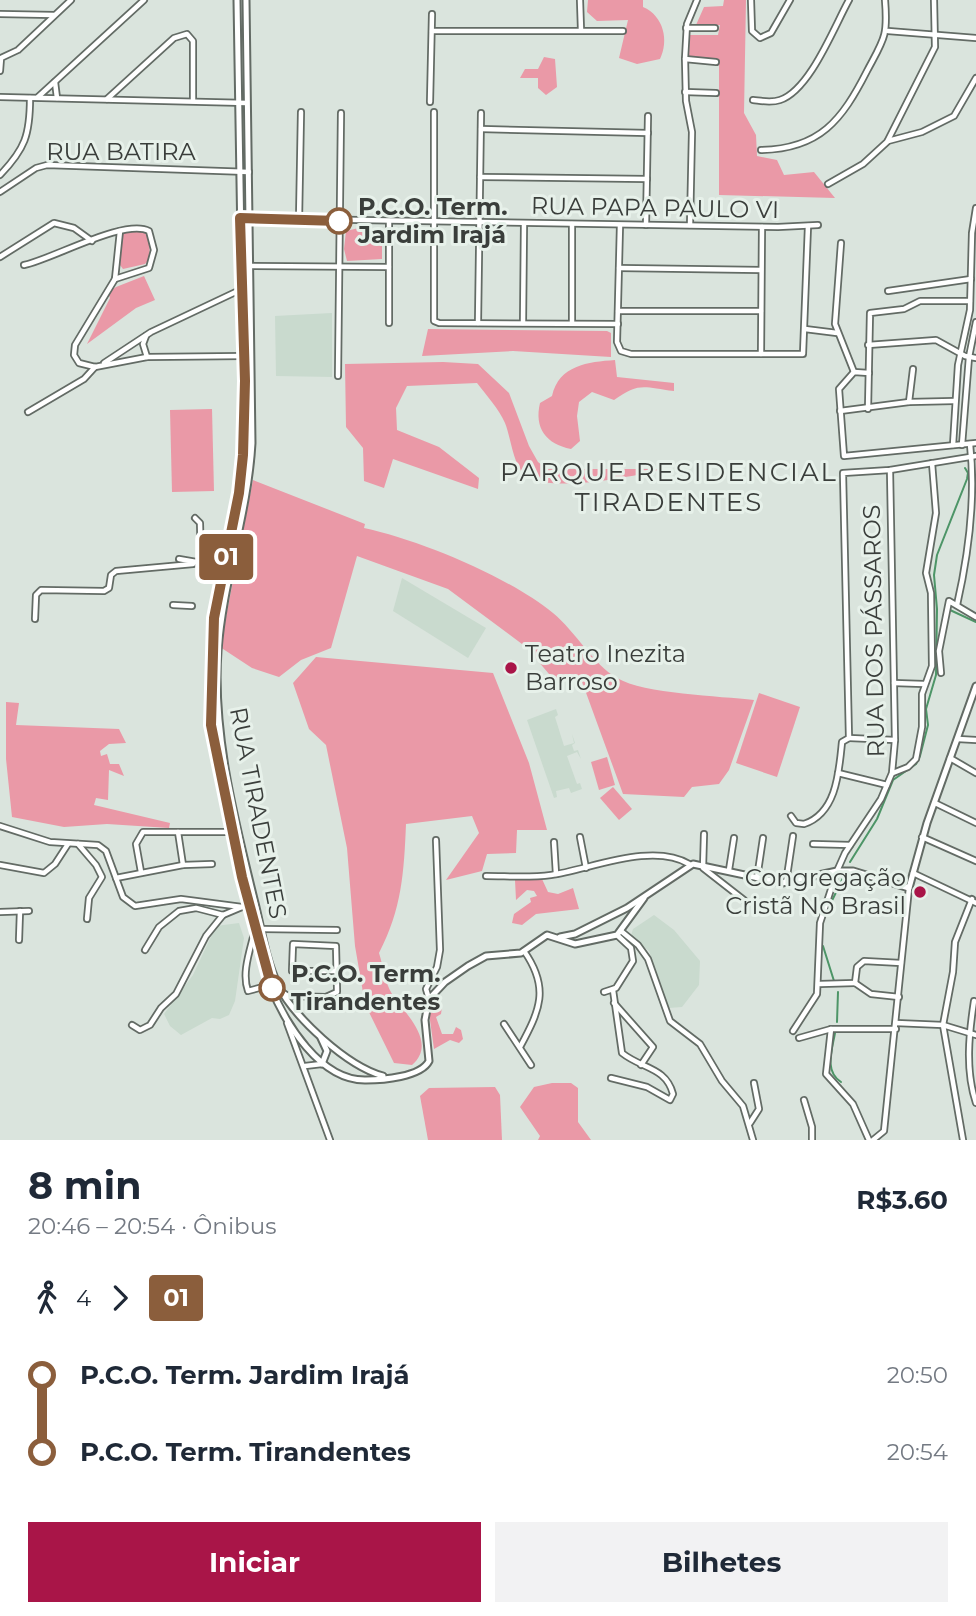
<!DOCTYPE html>
<html lang="pt">
<meta charset="utf-8">
<style>
:root{--surface:#fff;--page:#f2f2f3;--text:#1f2937;--muted:#747a83;--accent:#a91548}
body{margin:0;font-family:Montserrat,sans-serif;background:var(--page);color:var(--text);height:100vh;display:flex;flex-direction:column;font-size:26px;white-space:nowrap}
*{box-sizing:border-box;margin:0}
p{font-size:23px;color:var(--muted)}
.icon{flex:none;width:38px;height:38px;fill:none;stroke:currentColor;stroke-width:2;stroke-linecap:round;stroke-linejoin:round}
.map{position:relative;height:1140px;overflow:hidden}
.side{display:flex;flex-direction:column;background:var(--surface);flex:1}
.side>*{flex:none}
.badge{padding:0 14px;border-radius:5px;font-size:24px;line-height:46px}
.map>.badge{position:absolute;translate:-50% -50%;box-shadow:0 0 0 4px #fff}
.legs{display:flex;align-items:center;gap:10px;height:77px;padding:0 28px;font-size:23px}
.legs p{margin-inline-start:auto}
.overview{display:flex;align-items:center;justify-content:space-between;height:119px;padding:0 28px}
h1{font-size:38px;font-weight:700;line-height:52px}
.button{display:flex;gap:14px;margin-top:auto;padding:14px 28px}
.button a{flex:1;height:80px;border-radius:0px;background:var(--accent);color:#fff;font-size:28px;font-weight:700;line-height:80px;text-align:center}
.button a+a{background:var(--page);color:var(--text)}
ul{padding:0 28px;list-style:none}
li{display:flex;align-items:center;gap:24px;height:77px;font-size:26px}
li i{display:grid;place-items:center;width:10px;height:100%;margin:0 9px;background:currentColor}
li i::after{content:'';width:18px;height:18px;margin:-9px;border:5px solid;border-radius:50%;background:var(--surface)}
li p{margin-inline-start:auto}
li:first-child i{background:linear-gradient(#0000 50%,currentColor 0)}
li:last-child i{background:linear-gradient(currentColor 50%,#0000 0)}
.map>svg:first-child{display:block}
.built{fill:#c9dace}
.green{fill:#ea99a7}
.lines{fill:none;stroke-linecap:round;stroke-linejoin:round}
.stream{stroke:#4d9567;stroke-width:2}
.minor-casing{stroke:#636b65;stroke-width:8}
.tertiary-casing{stroke:#636b65;stroke-width:9}
.minor{stroke:#fff;stroke-width:4.5}
.tertiary{stroke:#fff;stroke-width:5}
.line-1-casing{stroke:#fff;stroke-width:16}
.line-1{stroke:#8b5e3c;stroke-width:10}
.stop-1-dot{fill:#fff;stroke:#8b5e3c;stroke-width:3.5}
.poi-dot{fill:#a91548;stroke:#e7f1ea;stroke-width:2.5}
.labels{text-anchor:middle;stroke-width:6;stroke-linejoin:round;paint-order:stroke}
.street-label{font-size:24px;fill:#3a3e3b;stroke:#e7f1ea}
.stop-label{font-size:24px;font-weight:bold;fill:#3a3e3b;stroke:#e7f1ea;text-anchor:start}
.poi-label{font-size:24px;fill:#3a3e3b;stroke:#e7f1ea;text-anchor:start}
.neighbourhood-label{font-size:26px;letter-spacing:2px;fill:#3a3e3b;stroke:#e7f1ea}
</style>
<div class="map">
<svg width="976" height="1140" viewBox="0 0 976 1140">
<rect width="100%" height="100%" fill="#dae4dd"/>
<g class="built">
<polygon points="332,313 332,377 276,376 275,316"/>
<polygon points="402,578 486,628 468,658 393,611"/>
<polygon points="556,709 558,715 555,717 564,746 574,743 572,734 575,743 572,745 574,751 578,750 581,759 577,752 567,756 577,784 580,783 582,789 571,793 569,788 556,791 557,797 554,798 527,720"/>
<polygon points="654,915 674,930 700,961 699,985 682,1007 669,1008 649,951 631,936 633,929"/>
<polygon points="239,923 244,938 235,1001 229,1015 220,1019 212,1018 181,1035 170,1026 164,1014 193,975 216,926"/>
</g>
<g class="green">
<path d="M588,0H643V7C664,16 669,41 660,59L637,64L619,58L628,20L597,21L587,12Z"/>
<polygon points="724,0 746,0 744,113 756,135 757,156 777,160 784,175 814,172 835,198 719,195 719,59 689,57 690,35 718,35 720,25 696,25 704,7 723,6"/>
<polygon points="544,57 555,59 557,87 546,95 538,88 538,78 520,78 525,69 538,69"/>
<polygon points="363,227 382,230 382,259 347,261 344,249 346,231"/>
<polygon points="140,229 149,237 150,259 145,264 123,269 120,265 123,232"/>
<polygon points="144,276 155,300 136,308 87,344 110,298 108,293 116,287"/>
<polygon points="428,329 607,331 611,333 611,357 513,351 422,356"/>
<path d="M615,360L617,377L674,383V391C643,387 639,382 614,400L592,392L579,402L577,416L580,441L571,449C546,444 534,428 540,403L552,396C559,365 588,362 615,360Z"/>
<path d="M443,362L478,364L509,393L529,446L538,462L547,469H663C637,476 544,495 524,474C513,464 511,438 505,423C499,409 486,395 477,383L407,386L396,408L397,430L439,447L479,478L478,489L393,459L384,488L364,481L363,448L346,427L345,364Z"/>
<polygon points="212,409 214,491 172,492 170,410"/>
<path d="M253,480L365,524L364,528C420,540 509,577 553,613C575,631 594,665 617,678C644,694 720,696 754,700L729,770L719,784L692,787L684,797L623,794L581,679L555,681L526,647L448,589L357,556L331,648L301,660L279,677L252,668L220,647Z"/>
<path d="M316,657L493,673L529,763L547,830H517L516,853L487,854L482,871L446,880L479,833L472,816L406,824C404,872 402,909 379,953C383,965 385,983 392,994C405,1014 438,1042 412,1065L394,1063L365,1004L355,946L347,848L326,745L309,729L293,683Z"/>
<polygon points="759,693 800,707 777,777 736,763"/>
<polygon points="6,702 19,703 16,725 119,729 126,743 109,744 100,751 101,756 107,754 110,764 119,764 124,776 109,770 108,800 96,798 94,805 170,823 169,828 107,824 64,827 12,817 6,759"/>
<polygon points="607,757 615,785 599,790 591,762"/>
<polygon points="613,787 632,809 619,820 600,798"/>
<polygon points="542,879 548,892 558,894 573,888 579,909 536,914 522,925 512,923 514,914 531,902 530,898 537,896 534,891 527,890 516,900 515,880"/>
<polygon points="442,1007 441,1014 436,1017 442,1034 453,1034 456,1027 461,1030 463,1039 459,1043 450,1040 434,1049 429,1013"/>
<polygon points="552,1083 571,1083 578,1088 578,1122 591,1140 538,1140 540,1136 520,1107 534,1087"/>
<polygon points="495,1087 500,1095 502,1140 428,1140 420,1096 429,1088"/>
</g>
<g class="lines">
<g class="stream">
<polyline points="950,610 976,622"/>
<polyline points="850,862 877,819 893,780 916,764 920,756 928,725 926,709 936,675 937,609 934,575 937,555 967,479 968,473 965,468"/>
<polyline points="824,917 843,878"/>
<polyline points="823,946 834,981"/>
<polyline points="837,1022 838,992"/>
<path d="M835,1033C832,1050 824,1071 841,1082"/>
</g>
<g class="minor-casing">
<g id="minor">
<polyline points="580,0 581,30"/>
<polyline points="751,0 752,31 760,38 771,33 790,0"/>
<polyline points="0,14 54,15"/>
<polyline points="686,28 715,28"/>
<polyline points="432,31 623,31"/>
<polyline points="888,31 976,38"/>
<polyline points="685,59 716,62"/>
<polyline points="0,71 1,58 18,50 71,0"/>
<polyline points="55,82 57,98"/>
<polyline points="685,92 716,93"/>
<polyline points="0,97 247,103"/>
<polyline points="38,97 144,0"/>
<polyline points="107,99 174,38 187,34 193,41 193,101"/>
<path d="M753,100C762,101 771,103 780,100C810,90 834,27 849,0"/>
<polyline points="430,102 432,14"/>
<polyline points="434,112 434,321 439,323 618,324"/>
<polyline points="481,129 648,133"/>
<polyline points="888,141 922,132 954,116 976,78"/>
<path d="M761,150C820,149 842,120 867,71C884,39 888,37 885,0"/>
<path d="M0,175C25,149 30,135 30,98"/>
<polyline points="480,177 647,179"/>
<polyline points="828,184 863,164 887,142 935,47 934,0"/>
<polyline points="0,192 36,168 47,165 249,172"/>
<polyline points="240,218 778,227 818,225"/>
<polyline points="299,220 301,112"/>
<polyline points="572,224 572,323"/>
<polyline points="620,225 617,342 621,351 631,354 803,354 808,226"/>
<polyline points="646,225 648,116"/>
<polyline points="690,225 692,132 686,101 685,59 687,24 697,0"/>
<polyline points="120,231 115,279 75,345 74,355 79,363 95,367 147,357 244,356"/>
<polyline points="841,243 835,324 854,372"/>
<polyline points="0,257 54,223 74,228 92,241"/>
<path d="M24,265C53,259 125,218 149,231L154,250L149,268L115,279"/>
<polyline points="250,266 389,267"/>
<polyline points="619,268 761,270"/>
<polyline points="888,291 971,279"/>
<polyline points="618,311 761,311"/>
<polyline points="389,323 389,221"/>
<polyline points="478,323 481,113"/>
<polyline points="523,323 524,224"/>
<polyline points="805,329 837,333"/>
<polyline points="146,336 143,344 147,357"/>
<polyline points="868,345 936,340 965,356 976,358"/>
<polyline points="761,354 762,227"/>
<polyline points="104,363 151,332 242,289"/>
<polyline points="869,373 854,372 839,389 844,456 976,443"/>
<polyline points="338,376 341,113"/>
<polyline points="909,402 913,369"/>
<polyline points="868,409 870,313 904,309 920,301 970,301"/>
<polyline points="840,411 909,402 954,401"/>
<polyline points="28,412 84,379 95,367"/>
<polyline points="953,445 958,365 970,310 972,233 976,208"/>
<polyline points="962,445 969,357 976,322"/>
<polyline points="195,518 200,523 201,565"/>
<polyline points="179,559 231,568"/>
<polyline points="173,605 192,606"/>
<path d="M957,605C969,552 976,498 970,444"/>
<polyline points="35,619 36,595 41,590 104,591 109,588 111,575 116,571 193,564"/>
<polyline points="941,673 939,651 949,601 976,617"/>
<polyline points="894,683 924,684"/>
<polyline points="849,738 895,740"/>
<polyline points="958,739 976,740"/>
<polyline points="950,758 976,773"/>
<polyline points="838,773 887,785"/>
<polyline points="893,773 908,767 916,759 922,727 922,694 932,666 931,593 926,573 936,513 932,463"/>
<polyline points="935,803 976,823"/>
<path d="M791,816L796,823L804,824C837,813 839,771 842,742L849,738L843,473L890,470L976,456"/>
<polyline points="0,826 50,842 98,845 106,851 123,897 135,906 181,899 242,907"/>
<polyline points="178,832 183,865"/>
<polyline points="704,834 703,868 744,900"/>
<polyline points="580,837 586,868"/>
<polyline points="922,837 976,861"/>
<polyline points="554,842 556,874"/>
<polyline points="78,844 96,865 102,877 89,898 87,919"/>
<polyline points="813,844 850,845"/>
<polyline points="0,865 44,873 55,864 68,844"/>
<polyline points="729,870 734,838"/>
<polyline points="141,872 136,844 143,832 233,832"/>
<polyline points="913,873 976,903"/>
<path d="M486,876C507,876 529,878 551,875C591,869 652,842 689,864"/>
<polyline points="116,878 183,865 212,864"/>
<polyline points="757,878 763,838"/>
<polyline points="786,883 793,836"/>
<polyline points="0,912 29,911"/>
<path d="M255,929C251,948 241,972 248,991L270,985"/>
<polyline points="262,929 337,930"/>
<polyline points="621,931 638,945 648,959 670,1021 700,1044 722,1081 743,1106 753,1140"/>
<polyline points="19,940 20,911"/>
<polyline points="145,950 159,927 179,911 196,908 223,915 249,904"/>
<polyline points="855,983 857,967 864,961 901,963"/>
<polyline points="855,983 871,994 899,997"/>
<polyline points="820,984 855,983"/>
<polyline points="270,985 288,996 326,997 337,992 337,989 336,946 293,944 292,971 336,971"/>
<polyline points="604,992 616,988 633,961 631,948 617,935"/>
<polyline points="429,999 426,989 437,967 440,950 436,840"/>
<path d="M974,1001C969,1034 965,1070 976,1103"/>
<polyline points="614,1003 653,1047 641,1065"/>
<polyline points="287,1023 330,1140"/>
<polyline points="896,1023 943,1025 976,1035"/>
<polyline points="504,1024 531,1065"/>
<polyline points="132,1025 140,1030 150,1025 161,1008 176,994 206,936 223,915"/>
<polyline points="831,1029 826,1074 853,1104 869,1140"/>
<polyline points="793,1031 817,994 820,923 837,871 845,853 881,799 892,773 895,740 890,470"/>
<polyline points="799,1038 831,1029 896,1029"/>
<path d="M520,1047C540,1010 550,988 524,951"/>
<polyline points="305,1066 322,1064"/>
<path d="M611,1078L647,1087L670,1100L673,1094C666,1067 642,1069 622,1053L613,990"/>
<polyline points="804,1100 812,1127 812,1140"/>
<polyline points="750,1123 759,1109 754,1083"/>
<polyline points="873,1140 884,1131 909,888"/>
<polyline points="963,1140 943,1025 953,972 955,942 972,899"/>
</g>
</g>
<g class="tertiary-casing">
<g id="tertiary">
<path d="M237,0L244,423C241,507 213,585 210,669C208,753 232,838 253,918C258,940 262,964 270,985C285,1023 320,1081 366,1080C382,1080 421,1077 429,1061L425,1020L429,999L445,982L468,966L486,956L521,953L547,935L575,944L617,935L644,898"/>
<path d="M246,0L252,443C248,514 223,581 218,651C212,736 236,825 256,907C262,932 266,960 277,983C293,1017 347,1066 383,1076"/>
<polyline points="560,937 575,934 627,908 693,864 782,883 837,871 853,871 909,888 927,823 976,686"/>
<polyline points="321,1038 327,1051 322,1064"/>
</g>
</g>
<use href="#minor" class="minor"/>
<use href="#tertiary" class="tertiary"/>
</g>
<g class="lines">
<g class="line-1-casing">
<polyline id="line-1" points="272,988 242,877 211,725 214,618 239,493 243,455 245,381 240,218 339,221"/>
</g>
<use href="#line-1" class="line-1"/>
</g>
<g class="stop-1-dot">
<circle cx="339" cy="221" r="12"/>
<circle cx="272" cy="988" r="12"/>
</g>
<g class="poi-dot">
<circle cx="511" cy="668" r="7"/>
<circle cx="920" cy="892" r="7"/>
</g>
<g class="labels">
<g class="street-label">
<text x="121" y="160">RUA BATIRA</text>
<text transform="translate(655 208) rotate(1)" y="8">RUA PAPA PAULO VI</text>
<text transform="translate(874 631) rotate(-91)" y="8">RUA DOS PÁSSAROS</text>
<text transform="translate(258 813) rotate(79)" y="8">RUA TIRADENTES</text>
</g>
<g class="stop-label">
<text x="358" y="215">P.C.O. Term.<tspan x="358" dy="28">Jardim Irajá</tspan></text>
<text x="291" y="982">P.C.O. Term.<tspan x="291" dy="28">Tirandentes</tspan></text>
</g>
<g class="poi-label">
<text x="525" y="662">Teatro Inezita<tspan x="525" dy="28">Barroso</tspan></text>
<text x="906" y="886" text-anchor="end">Congregação<tspan x="906" dy="28">Cristã No Brasil</tspan></text>
</g>
<g class="neighbourhood-label">
<text x="669" y="481">PARQUE RESIDENCIAL<tspan x="669" dy="30">TIRADENTES</tspan></text>
</g>
</g>
</svg>
<b class="badge" style="left:226px;top:557px;background:#8b5e3c;color:#fff">01</b>
</div>
<section class="side">
<div class="overview"><div><h1>8 min</h1><p>20:46 – 20:54 · Ônibus</p></div><b>R$3.60</b></div>
<div class="legs"><svg class="icon" aria-label="walk" viewBox="0 0 24 24"><circle cx="13" cy="4" r="2"/><path d="M13 8l-2 6 4 7M11 14l-3 7M7 12l3-4h3l4 4"/></svg>4<svg class="icon" aria-label="forward" viewBox="0 0 24 24"><path d="M9 5l7 7-7 7"/></svg><b class="badge" style="background:#8b5e3c;color:#fff">01</b></div>
<ul>
<li><i style="color:#8b5e3c"></i><b>P.C.O. Term. Jardim Irajá</b><p>20:50</p></li>
<li><i style="color:#8b5e3c"></i><b>P.C.O. Term. Tirandentes</b><p>20:54</p></li>
</ul>
<div class="button"><a>Iniciar</a><a>Bilhetes</a></div>
</section>
